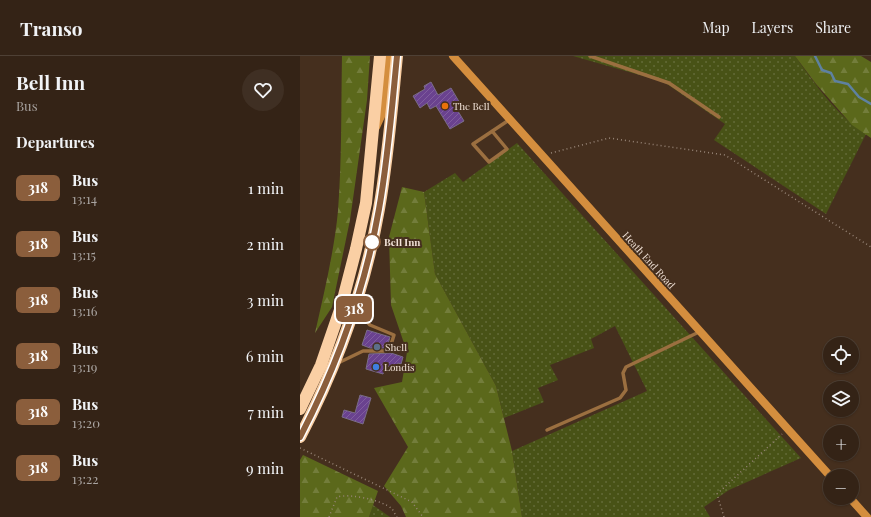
<!DOCTYPE html>
<meta charset="utf-8">
<style>
:root{--surface:#342316;--page:#3f2f23;--text:#f1f3f6;--muted:#a9a4a1;--line:#4e4035}
body{margin:0;font-family:"Playfair Display",serif;background:var(--page);color:var(--text);height:100vh;display:flex;flex-direction:column;font-size:15px;white-space:nowrap}
*{box-sizing:border-box;margin:0}
p{font-size:13px;color:var(--muted)}
.icon{flex:none;width:22px;height:22px;fill:none;stroke:currentColor;stroke-width:2;stroke-linecap:round;stroke-linejoin:round}
.map{position:relative;flex:1;overflow:hidden}
.drawer{display:flex;flex-direction:column;background:var(--surface);width:300px}
.drawer>*{flex:none}
.badge{padding:0 8px;border-radius:6px;font-size:14px;line-height:26px}
.fabs{position:absolute;left:523px;top:281px;display:grid;gap:8px}
.fabs a{display:grid;place-items:center;width:36px;height:36px;border-radius:50%;background:var(--surface);box-shadow:0 1px 3px #0004,0 0 0 1px var(--line);font-size:20px}
.map>.badge{position:absolute;translate:-50% -50%;box-shadow:0 0 0 2px #fff}
h2{padding:0 16px;font-size:15px;line-height:36px}
.round{display:grid;place-items:center;flex:none;width:42px;height:42px;border-radius:21px;background:var(--page)}
.head{display:flex;align-items:center;justify-content:space-between;height:68px;padding:0 16px}
h1{font-size:19px;font-weight:700;line-height:30px}
ul{padding:0;list-style:none}
li{display:flex;align-items:center;gap:12px;height:56px;padding:0 16px}
li div{flex:1}
li b{display:block;font-size:15px}
li em{font-style:normal}
li .badge{min-width:44px;font-weight:700;text-align:center}
header{display:flex;align-items:center;gap:24px;box-sizing:border-box;height:56px;padding:0 20px;background:var(--surface);border-bottom:1px solid var(--line)}
header strong{font-size:19px}
nav{display:flex;gap:22px;margin-inline-start:auto;font-size:14px}
main{display:flex;flex:1;min-height:0}
.map>svg:first-child{display:block}
.grass{fill:url(#grass-dots)}
.forest{fill:url(#forest-firs)}
.lines{fill:none;stroke-linecap:round;stroke-linejoin:round}
.stream{stroke:#5e81a1;stroke-width:2.5}
.building{fill:url(#building-hatch);stroke:#796c87}
.path{stroke:#988678;stroke-width:1.5;stroke-dasharray:1 3;stroke-linecap:butt}
.lane{stroke:#9b6f40;stroke-width:3.5}
.secondary{stroke:#d48e3e;stroke-width:8}
.highway{stroke:#facfa4;stroke-width:12}
.line-casing{stroke:#fff;stroke-width:9}
.line{stroke:#8b5e3c;stroke-width:6}
.food-dot{fill:#e8710a;stroke:#452f1e;stroke-width:1.5}
.stop-dot{fill:#fff;stroke:#8b5e3c;stroke-width:2}
.service-dot{fill:#5c6f8a;stroke:#452f1e;stroke-width:1.5}
.shop-dot{fill:#3f7fe0;stroke:#452f1e;stroke-width:1.5}
.labels{text-anchor:middle;stroke-width:4;stroke-linejoin:round;paint-order:stroke}
.poi-label{font-size:10px;fill:#f2e3d8;stroke:#452f1e;text-anchor:start}
.stop-label{font-size:10px;font-weight:bold;fill:#f2e3d8;stroke:#452f1e;text-anchor:start}
.street-label{font-size:10px;fill:#f2e3d8;stroke:#452f1e}
</style>
<header>
<strong>Transo</strong>
<nav><a>Map</a><a>Layers</a><a>Share</a></nav>
</header>
<main>
<section class="drawer">
<div class="head"><div><h1>Bell Inn</h1><p>Bus</p></div><a class="round"><svg class="icon" aria-label="heart" viewBox="0 0 24 24"><path d="M12 20l-8-8c-3-5 5-10 8-4 3-6 11-1 8 4z"/></svg></a></div>
<h2>Departures</h2>
<ul>
<li><span class="badge" style="background:#8b5e3c;color:#fff">318</span><div><b>Bus</b><p>13:14</p></div><em>1 min</em></li>
<li><span class="badge" style="background:#8b5e3c;color:#fff">318</span><div><b>Bus</b><p>13:15</p></div><em>2 min</em></li>
<li><span class="badge" style="background:#8b5e3c;color:#fff">318</span><div><b>Bus</b><p>13:16</p></div><em>3 min</em></li>
<li><span class="badge" style="background:#8b5e3c;color:#fff">318</span><div><b>Bus</b><p>13:19</p></div><em>6 min</em></li>
<li><span class="badge" style="background:#8b5e3c;color:#fff">318</span><div><b>Bus</b><p>13:20</p></div><em>7 min</em></li>
<li><span class="badge" style="background:#8b5e3c;color:#fff">318</span><div><b>Bus</b><p>13:22</p></div><em>9 min</em></li>
</ul>
</section>
<div class="map">
<svg width="571" height="461" viewBox="0 0 571 461">
<defs>
<pattern id="grass-dots" width="8" height="8" patternUnits="userSpaceOnUse"><rect width="8" height="8" fill="#485216"/><path d="M2 2h.1M6 6h.1" fill="none" stroke="#636b37" stroke-width="1.8" stroke-linecap="round"/></pattern>
<pattern id="forest-firs" width="22" height="20" patternUnits="userSpaceOnUse"><rect width="22" height="20" fill="#5b681b"/><path d="M5 1l3.5 6h-7zM16 11l3.5 6h-7z" fill="#737d3b"/></pattern>
<pattern id="building-hatch" width="6" height="6" patternUnits="userSpaceOnUse"><rect width="6" height="6" fill="#6a428f"/><path d="M-1 1l2-2M0 6l6-6M5 7l2-2" fill="none" stroke="#805d9e"/></pattern>
</defs>
<rect width="100%" height="100%" fill="#452f1e"/>
<g class="grass">
<path d="M273,0H495C515,28 537,60 566,78L526,158L414,84L425,68L364,26Z"/>
<polygon points="217,87 501,402 429,434 404,451 410,461 222,461 212,395 347,335 315,270 291,283 294,292 250,309 258,324 238,332 244,346 204,362 196,330 135,218 124,136 155,117 163,126"/>
<polygon points="73,449 90,461 69,461"/>
</g>
<g class="forest">
<path d="M42,0H70L67,44L50,164L32,251L15,277C24,237 34,196 38,155C42,103 41,52 42,0Z"/>
<polygon points="495,0 561,0 571,6 571,82 552,69 516,28"/>
<polygon points="102,131 124,136 135,218 196,330 212,395 222,461 106,461 101,450 84,430 108,391 74,332 102,326 107,296 91,249 89,181"/>
<polygon points="3,399 78,435 69,461 0,461 0,404"/>
</g>
<g class="lines">
<polyline class="stream" points="515,0 522,14 531,17 535,25 548,28 559,41 571,48"/>
</g>
<g class="building">
<polygon points="131,26 138,39 151,32 161,49 156,52 164,65 150,73 136,50 130,53 127,47 120,52 113,40 125,33 124,30"/>
<polygon points="67,274 90,281 87,292 70,292 62,289"/>
<polygon points="91,297 103,301 101,308 98,307 96,313 86,310 83,318 66,313 69,298"/>
<polygon points="60,339 71,342 63,368 42,361 44,354 55,357"/>
</g>
<g class="lines">
<g class="path">
<polyline points="251,97 309,82 425,99 571,191"/>
<polyline points="0,392 112,446 123,461"/>
<path d="M29,461L37,441C48,437 83,444 92,453C94,455 95,459 97,461"/>
<polyline points="424,461 417,438 482,378"/>
</g>
<g class="lane">
<polyline points="290,0 369,27 419,61"/>
<polyline points="192,75 207,93 189,106 173,88 209,64"/>
<polyline points="38,307 63,295 89,295 94,279 70,269 56,254"/>
<polyline points="247,374 320,342 326,334 323,317 326,311 399,276"/>
</g>
<g class="secondary">
<polyline points="153,0 530,420"/>
<polyline points="76,71 82,58 89,0"/>
<polyline points="550,442 567,461"/>
</g>
<g class="highway">
<polyline points="0,353 21,309 41,251 56,193 66,147 80,0"/>
<path d="M0,381C37,310 65,233 79,153C88,103 92,51 97,0"/>
</g>
</g>
<g class="lines">
<g class="line-casing">
<path id="line" d="M0,381C37,310 65,233 79,153C88,103 92,51 97,0"/>
</g>
<use href="#line" class="line"/>
</g>
<circle class="food-dot" cx="145" cy="50" r="4"/>
<circle class="stop-dot" cx="72" cy="186" r="8"/>
<circle class="service-dot" cx="77" cy="291" r="4"/>
<circle class="shop-dot" cx="76" cy="311" r="4"/>
<g class="labels">
<g class="poi-label">
<text x="153" y="54">The Bell</text>
<text x="85" y="295">Shell</text>
<text x="84" y="315">Londis</text>
</g>
<g class="stop-label">
<text x="84" y="190">Bell Inn</text>
</g>
<g class="street-label">
<text transform="translate(349 204) rotate(48)" y="4">Heath End Road</text>
</g>
</g>
</svg>
<div class="fabs">
<a><svg class="icon" aria-label="locate" viewBox="0 0 24 24"><circle cx="12" cy="12" r="6"/><path d="M12 2v4M12 18v4M2 12h4M18 12h4"/></svg></a>
<a><svg class="icon" aria-label="layers" viewBox="0 0 24 24"><path d="M12 4l9 5-9 5-9-5zM3 14l9 5 9-5"/></svg></a>
<a>+</a>
<a>−</a>
</div>
<b class="badge" style="left:54px;top:253px;background:#8b5e3c;color:#fff">318</b>
</div>
</main>
